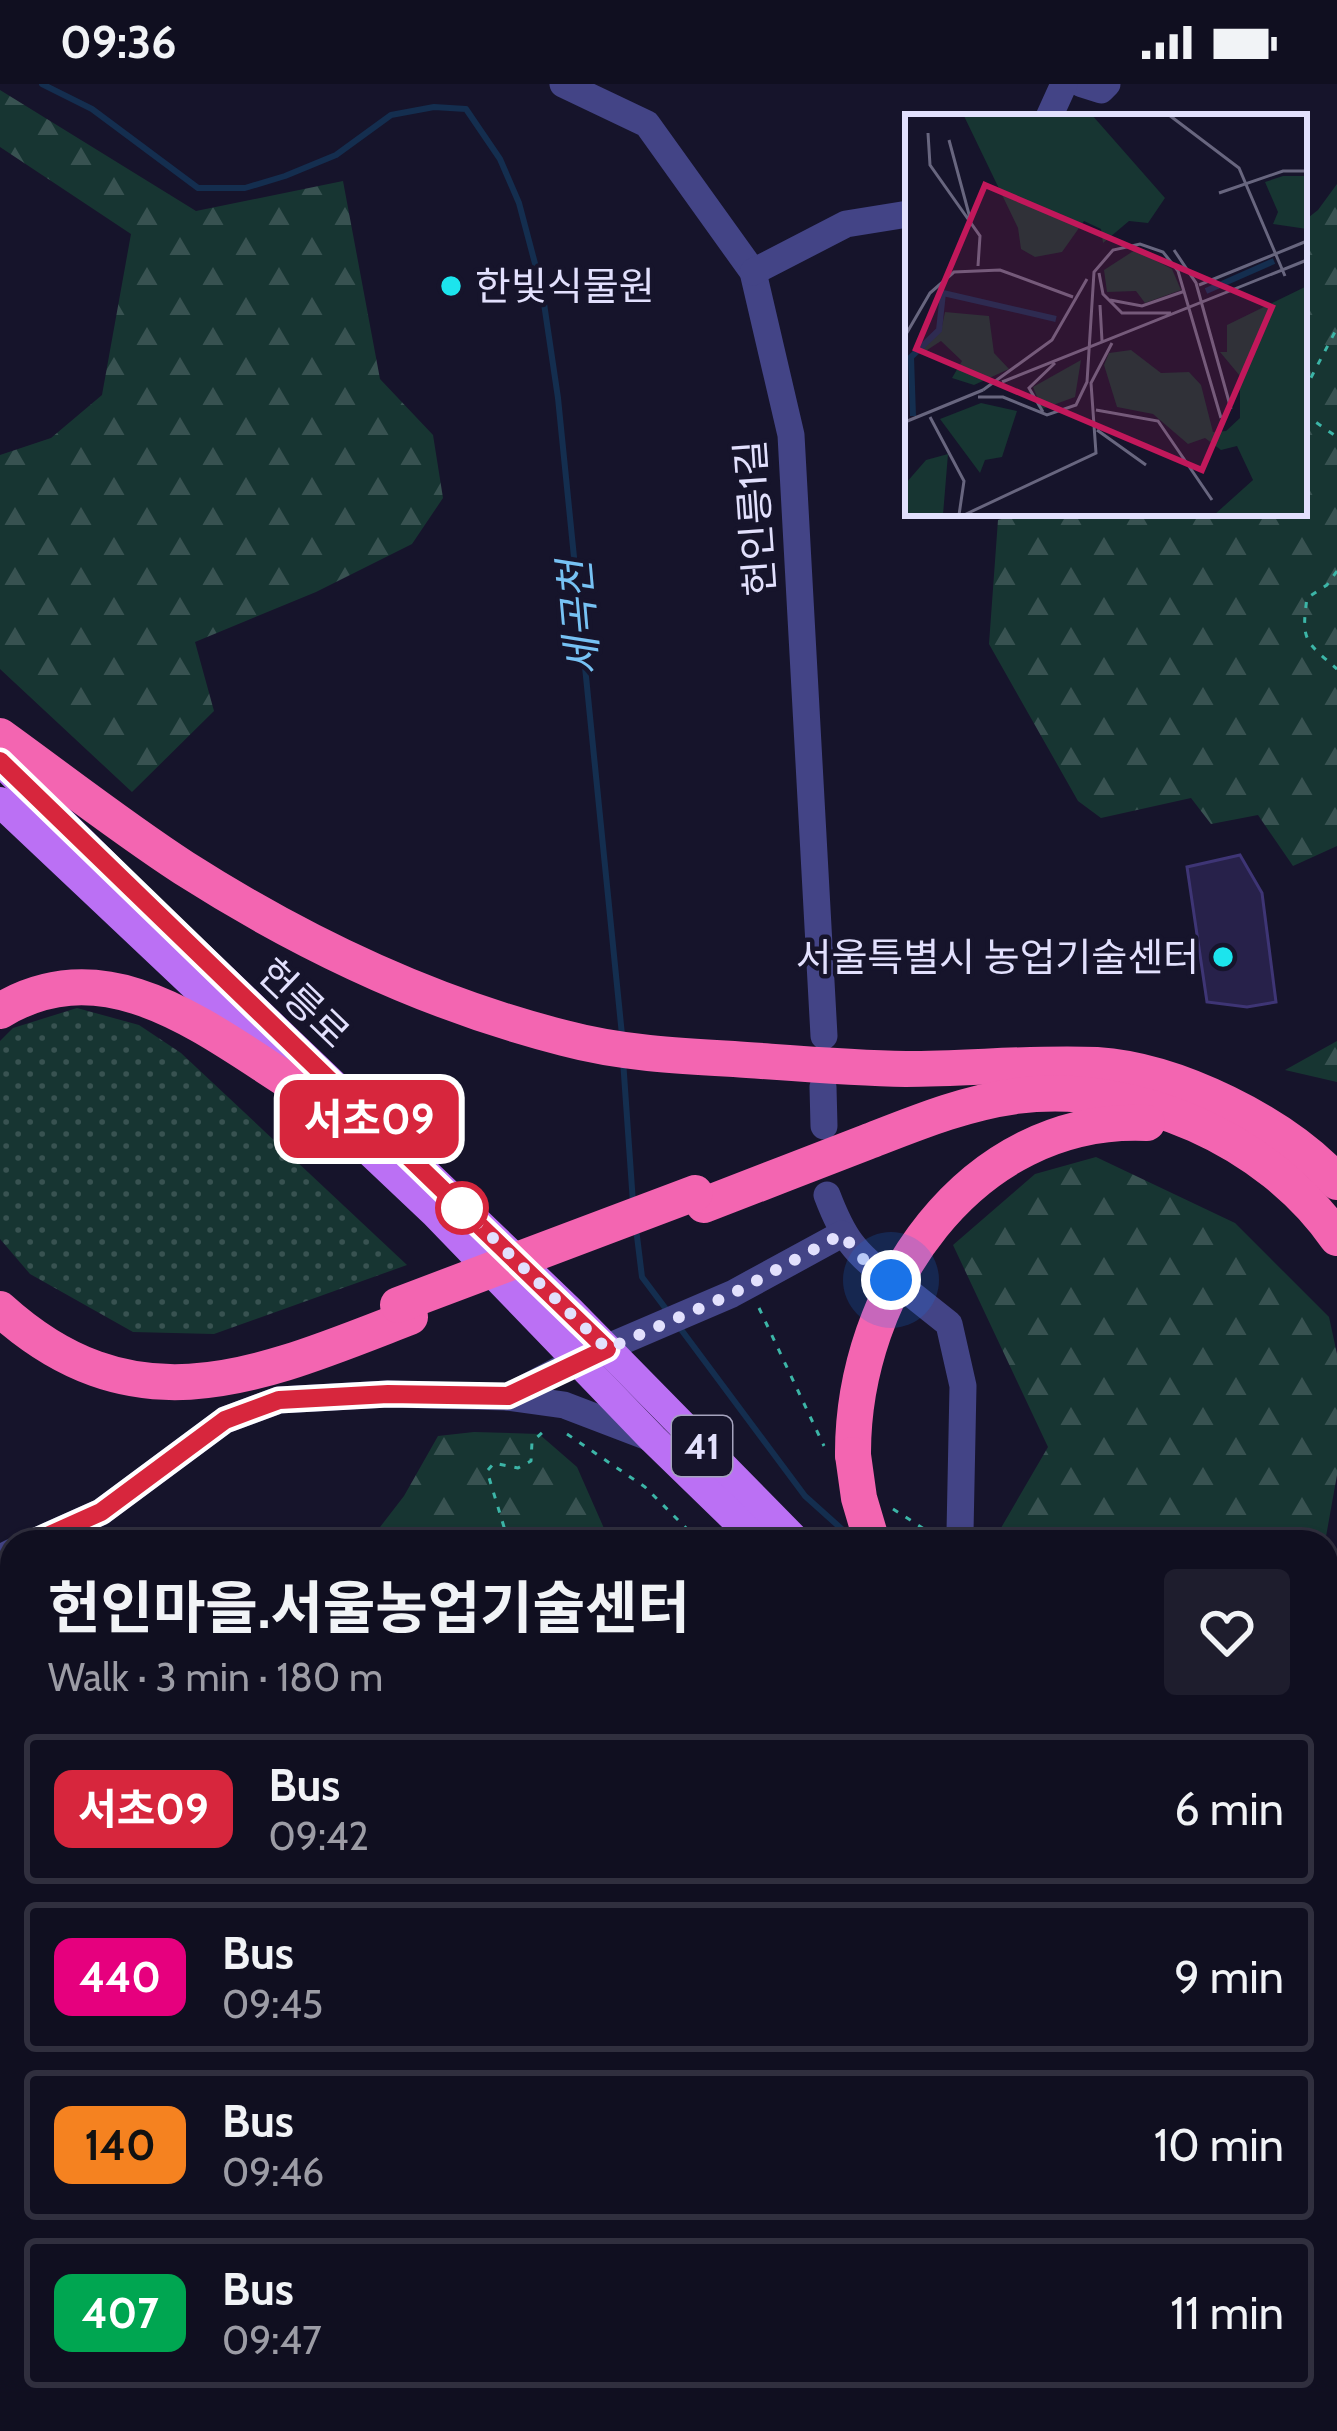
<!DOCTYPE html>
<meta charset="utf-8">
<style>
:root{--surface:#100f20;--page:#1e1d2d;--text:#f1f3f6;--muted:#9c9ca5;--line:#302f3e}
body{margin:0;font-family:Cabin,"Noto Sans KR",sans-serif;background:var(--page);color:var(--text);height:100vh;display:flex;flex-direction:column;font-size:45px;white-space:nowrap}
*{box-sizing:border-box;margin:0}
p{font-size:39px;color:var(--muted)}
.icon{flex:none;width:66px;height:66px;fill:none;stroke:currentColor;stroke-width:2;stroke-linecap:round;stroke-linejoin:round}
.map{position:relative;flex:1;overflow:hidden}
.panel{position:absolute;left:0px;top:1446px;width:1338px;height:903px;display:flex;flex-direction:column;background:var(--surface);border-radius:36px 36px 0 0;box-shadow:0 3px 9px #0004,0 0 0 3px var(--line)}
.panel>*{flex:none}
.badge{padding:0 24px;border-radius:18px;font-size:42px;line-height:78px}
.you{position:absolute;width:60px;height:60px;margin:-30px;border:9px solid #fff;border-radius:50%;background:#1a73e8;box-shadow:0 0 0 18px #1a73e833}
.map>.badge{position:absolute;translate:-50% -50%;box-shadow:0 0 0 6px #fff}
.round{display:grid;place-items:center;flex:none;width:126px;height:126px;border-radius:12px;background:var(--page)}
.overview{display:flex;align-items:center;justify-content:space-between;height:204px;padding:0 48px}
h1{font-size:57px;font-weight:700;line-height:90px}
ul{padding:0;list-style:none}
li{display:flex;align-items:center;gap:36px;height:150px;margin:0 24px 18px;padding:0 24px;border:6px solid var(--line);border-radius:12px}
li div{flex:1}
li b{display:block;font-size:45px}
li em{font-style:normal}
li .badge{min-width:132px;font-weight:700;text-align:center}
.status{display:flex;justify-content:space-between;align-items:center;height:84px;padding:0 60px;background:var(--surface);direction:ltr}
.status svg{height:33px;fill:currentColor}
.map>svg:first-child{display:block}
.grass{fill:url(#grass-dots)}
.forest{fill:url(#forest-firs)}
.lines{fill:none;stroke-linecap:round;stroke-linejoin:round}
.stream{stroke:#142e4f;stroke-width:6}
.building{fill:#27214a;stroke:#3e3575;stroke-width:3}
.highway-tunnel{stroke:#35334a;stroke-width:36;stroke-dasharray:36 18;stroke-linecap:butt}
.path{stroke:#3cb5a7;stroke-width:3;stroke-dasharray:6 9;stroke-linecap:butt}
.minor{stroke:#434486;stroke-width:27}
.major{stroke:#bb70f4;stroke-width:30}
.highway{stroke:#f365b1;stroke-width:36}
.highway-bridge{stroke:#f365b1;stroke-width:36}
.line-casing{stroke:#fff;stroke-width:27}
.line{stroke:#d7263d;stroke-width:18}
.walk{stroke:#e2e0fd;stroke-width:12;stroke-dasharray:0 21.6}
.poi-dot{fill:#1ce4ed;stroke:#16142b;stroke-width:4.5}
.stop-dot{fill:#fff;stroke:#d7263d;stroke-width:6}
.labels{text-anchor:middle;stroke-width:9;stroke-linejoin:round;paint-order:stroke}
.shield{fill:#16142b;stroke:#a5a3be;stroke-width:3}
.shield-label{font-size:36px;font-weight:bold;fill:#e2e0fd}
.poi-label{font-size:39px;fill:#e2e0fd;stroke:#16142b;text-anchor:start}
.street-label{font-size:39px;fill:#e2e0fd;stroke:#16142b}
.water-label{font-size:42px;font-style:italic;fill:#77c2f4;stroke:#16142b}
.inset-river{fill:none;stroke:#142e4f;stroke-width:6}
.inset-road{fill:none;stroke:#68667f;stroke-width:3}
.view{fill:#c2185b;fill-opacity:0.15;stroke:#c2185b;stroke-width:6}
.inset-edge{fill:none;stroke:#e2e0fd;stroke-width:6}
</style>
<div class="status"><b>09:36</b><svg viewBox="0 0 49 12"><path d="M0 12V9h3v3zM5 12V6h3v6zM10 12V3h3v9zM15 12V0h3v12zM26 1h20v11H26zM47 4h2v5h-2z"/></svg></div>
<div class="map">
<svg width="1337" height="2347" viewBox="0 0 1337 2347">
<defs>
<pattern id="grass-dots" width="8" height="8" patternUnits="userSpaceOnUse" patternTransform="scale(3)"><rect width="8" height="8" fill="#173532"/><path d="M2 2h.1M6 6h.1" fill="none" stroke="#385251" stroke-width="1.8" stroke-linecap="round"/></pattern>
<pattern id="forest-firs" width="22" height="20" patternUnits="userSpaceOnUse" patternTransform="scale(3)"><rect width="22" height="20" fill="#173532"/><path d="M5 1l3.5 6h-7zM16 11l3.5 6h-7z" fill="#385251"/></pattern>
</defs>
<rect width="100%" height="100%" fill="#16142b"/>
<polygon class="grass" points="77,924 139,941 181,969 407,1181 214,1250 133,1248 30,1190 0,1155 0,957 13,944"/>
<g class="forest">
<polygon points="0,6 196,127 343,97 380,295 433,351 443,414 412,460 316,508 195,558 214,627 132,708 0,585 0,371 51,354 102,311 131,150 0,63"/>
<polygon points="1337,100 1337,762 1293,782 1258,731 1211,740 1191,714 1101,734 1078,717 989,560 998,436 1022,429 1304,429 1304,137 1318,126"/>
<polygon points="1337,957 1337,998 1285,986"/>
<polygon points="1096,1073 1235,1139 1329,1233 1337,1270 1337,1391 1325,1458 994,1456 1048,1363 953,1161 1035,1090"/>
<polygon points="474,1348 539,1350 577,1383 610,1458 246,1458 248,1454 377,1447 404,1412 438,1352"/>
<polygon points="1326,2290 1337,2301 1337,2347 639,2347 655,2337 1326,2337"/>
</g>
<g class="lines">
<g class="stream">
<polyline points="42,0 92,25 198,104 245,104 285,92 336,71 391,31 434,23 466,25 500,75 519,119 542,206 558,314 622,951"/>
<polyline points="623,976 633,1119"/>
<polyline points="636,1144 642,1193 669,1229"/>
<polyline points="677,1240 805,1412 854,1456"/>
<polyline points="1326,1907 1337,1917"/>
</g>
</g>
<polygon class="building" points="1240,771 1262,809 1276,918 1247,923 1207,918 1187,783"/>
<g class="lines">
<polyline class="highway-tunnel" points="383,2347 398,2337"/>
<g class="path">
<polyline points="1304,307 1337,244"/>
<polyline points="1304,330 1337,353"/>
<path d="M1337,487L1327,501L1307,514C1301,557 1305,557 1337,585"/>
<polyline points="759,1224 824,1362"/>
<polyline points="567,1350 645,1403 700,1458"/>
<polyline points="893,1425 935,1452"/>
<polyline points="503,1458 504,1443 487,1387 494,1379 518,1384 531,1377 532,1358 546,1345 545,1342"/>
<polyline points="1326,1795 1337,1791"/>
<polyline points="1326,1806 1337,1811"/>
<polyline points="1326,1950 1337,1961"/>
<polyline points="1326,2146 1337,2157"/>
<polyline points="1326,2155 1337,2166"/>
<polyline points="261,2337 262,2347"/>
</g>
<g class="minor">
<polyline points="563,0 647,40 753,188 791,351 824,952"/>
<polyline points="1082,0 1101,6 1107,0"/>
<polyline points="1049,33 1064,0"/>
<polyline points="753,188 846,140 908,130"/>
<polyline points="823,1003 824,1042"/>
<path d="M827,1111C843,1153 854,1169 891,1196"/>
<polyline points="900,1201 949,1240 963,1302 960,1448 966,1458"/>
<polyline points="508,1313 578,1276 732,1210 842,1150"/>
<polyline points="34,1458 101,1428 225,1336 279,1316 387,1310 508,1313 564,1321 653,1355"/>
<polyline points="0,1474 12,1468"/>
<polyline points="1326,1834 1337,1840"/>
<polyline points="0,2246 12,2229"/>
</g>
<g class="major">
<polyline points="0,677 137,813 569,1226 797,1458"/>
<polyline points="0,718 435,1129 653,1355 759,1458"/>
<polyline points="1326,1995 1337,2007"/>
<polyline points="1326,2059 1337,2071"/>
</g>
<g class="highway">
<path d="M0,652C61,696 121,743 184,784C300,858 430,920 564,954C620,969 677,972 734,975C792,979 849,984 906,985C970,985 1034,978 1097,981C1176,986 1284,1039 1337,1098"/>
<path d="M0,927C112,859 215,953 308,1009"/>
<path d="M704,1121C758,1100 813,1079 867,1058C916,1039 964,1019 1016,1012C1135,996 1269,1056 1337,1154"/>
<path d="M0,1225C137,1349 262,1290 410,1233"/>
<path d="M853,1371C852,1208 969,1031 1147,1039"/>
<polyline points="1326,1577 1337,1563"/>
<polyline points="1326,1709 1337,1697"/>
<polyline points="530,2347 542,2337"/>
</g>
<g class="highway-bridge">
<polyline points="398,1221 695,1109"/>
<polyline points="853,1371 859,1414 872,1458"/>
</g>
</g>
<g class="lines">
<g class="line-casing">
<polyline id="line" points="0,677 607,1265 508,1312 388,1310 279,1316 225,1336 101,1428 34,1458"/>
</g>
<use href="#line" class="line"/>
<polyline class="walk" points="462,1124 607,1265 732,1210 842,1150 864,1176 891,1196"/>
</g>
<g class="poi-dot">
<circle cx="451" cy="202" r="12"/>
<circle cx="1223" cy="873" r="12"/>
</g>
<circle class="stop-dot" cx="462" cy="1124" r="24"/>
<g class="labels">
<rect class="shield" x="672" y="1332" width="60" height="60" rx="9"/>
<g class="shield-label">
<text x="702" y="1375">41</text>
</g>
<g class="poi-label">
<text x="475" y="216">한빛식물원</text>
<text x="1199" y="887" text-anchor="end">서울특별시 농업기술센터</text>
</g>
<g class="street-label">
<text transform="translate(755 434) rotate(-94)" y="14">헌인릉1길</text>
<text transform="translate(304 919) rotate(44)" y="14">헌릉로</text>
</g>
<g class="water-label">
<text transform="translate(579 534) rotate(-95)" y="15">세곡천</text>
</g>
</g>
<g transform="translate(905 30)">
<rect width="402" height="402" fill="#16142b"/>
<path d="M176,246L170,283L137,295L128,273Z" fill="#173532"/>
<path d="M187,1L260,84L243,109L224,107L198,129L196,115L179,107L157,138L130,143L116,135L113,114L59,2ZM378,62H402V115L368,110L373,98L360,68ZM230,136L267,155L276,176L240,189L231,177L202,178L199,156ZM402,172V401H309L348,366L332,332L316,336L300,324L283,330L248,300L212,293L199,251L204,239L226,236L256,259L284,258L296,271L308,318L321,317L335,304V262L315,238H322V211ZM40,198L84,202L89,239L104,255L69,271L47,264L57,247L36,227L16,240L11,235L36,217ZM76,289L112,297L97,343L80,346L75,359L35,305ZM43,340L38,401H0L1,369L21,346Z" fill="#173532"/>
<path class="inset-river" d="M301,177L369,147M8,302L6,243L34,216L38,179L151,205"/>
<path class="inset-road" d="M264,1L334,54L380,162M23,19L25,51L75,122L73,152M44,26L65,104M314,79L378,57H402M269,136L291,169L326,295M194,159L198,180L217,199H266M294,171L402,127M205,186L237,192L280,177M195,191L197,227M0,222L25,179L49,158L95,156L168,183M97,268L402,146M78,276L147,226L182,165M73,283H98L142,301L171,291L182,268L189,158L208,136L235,130L258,138L273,157L316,304M191,296L253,307L307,386M138,298L124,274L150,249M25,303L59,367L54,401M0,308L78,276M192,316L241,351M59,401L191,339L186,269L207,229"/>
<path class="view" d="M80,71L367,193L297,356L11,235Z"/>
<rect width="402" height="402" class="inset-edge"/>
</g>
</svg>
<div class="you" style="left:891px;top:1196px"></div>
<b class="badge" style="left:369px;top:1035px;background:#d7263d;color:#fff">서초09</b>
<section class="panel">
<div class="overview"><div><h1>헌인마을.서울농업기술센터</h1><p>Walk · 3 min · 180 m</p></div><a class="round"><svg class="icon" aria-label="heart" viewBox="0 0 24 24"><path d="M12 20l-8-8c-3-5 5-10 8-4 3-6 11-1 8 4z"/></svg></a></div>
<ul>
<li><span class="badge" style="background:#d7263d;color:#fff">서초09</span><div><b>Bus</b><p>09:42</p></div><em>6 min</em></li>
<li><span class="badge" style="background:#e6007e;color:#fff">440</span><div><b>Bus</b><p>09:45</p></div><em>9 min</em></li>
<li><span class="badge" style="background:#f58220;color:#111">140</span><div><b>Bus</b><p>09:46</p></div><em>10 min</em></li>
<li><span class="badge" style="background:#00a651;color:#fff">407</span><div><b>Bus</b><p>09:47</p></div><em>11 min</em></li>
</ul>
</section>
</div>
